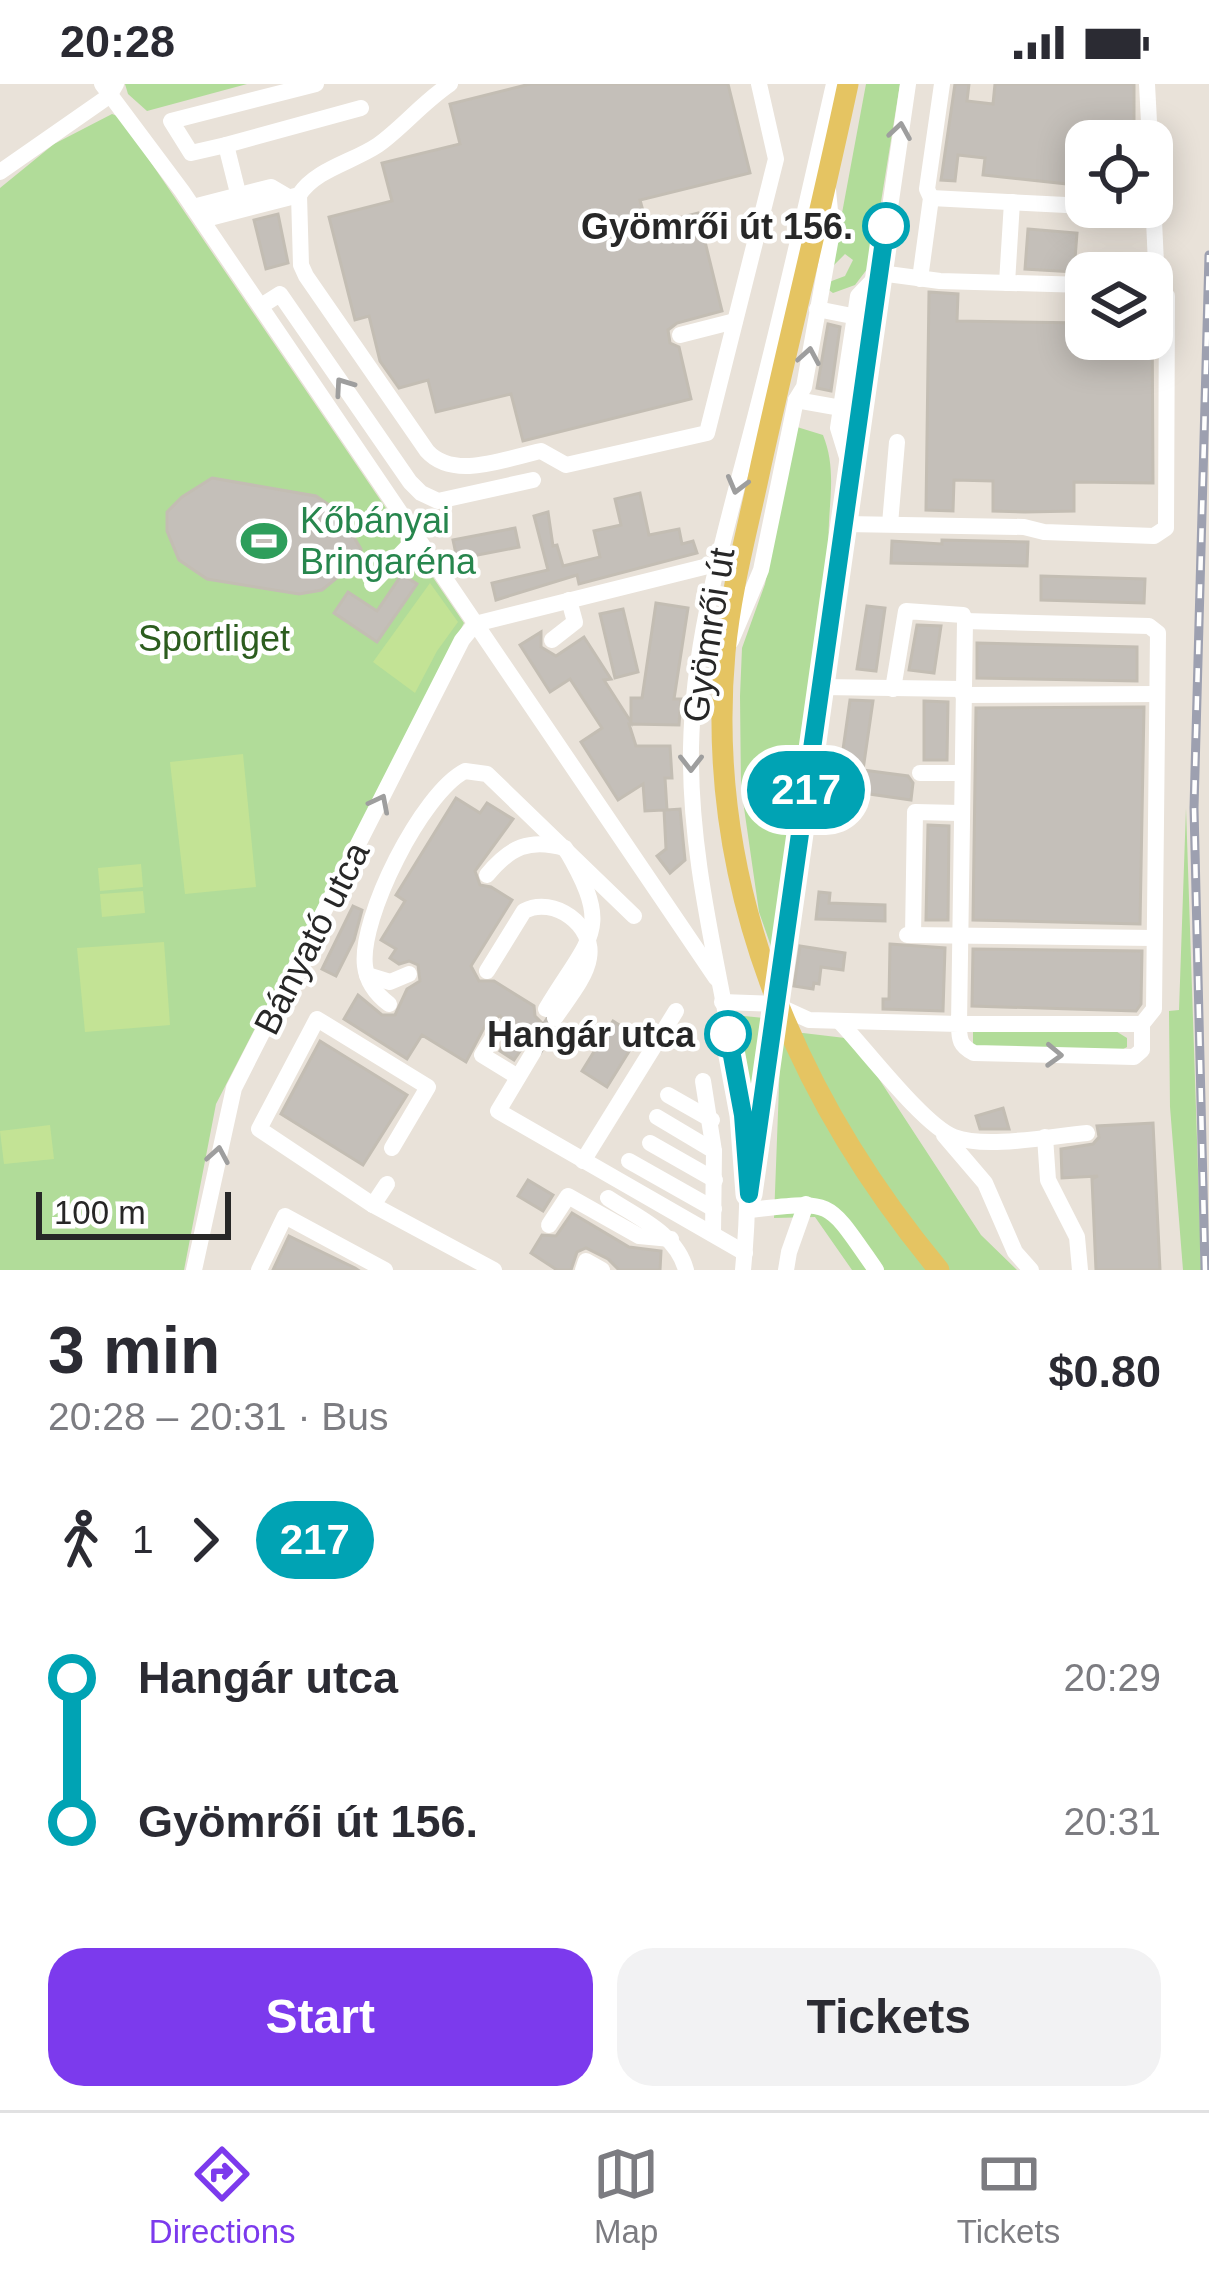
<!DOCTYPE html>
<meta charset="utf-8">
<style>
:root{--surface:#fff;--page:#f2f2f3;--text:#2b2b33;--muted:#7c7c81;--line:#e1e1e2;--accent:#7c3aed}
body{margin:0;font-family:Arial,sans-serif;background:var(--page);color:var(--text);height:100vh;display:flex;flex-direction:column;font-size:45px;white-space:nowrap}
*{box-sizing:border-box;margin:0}
p{font-size:39px;color:var(--muted)}
.icon{flex:none;width:66px;height:66px;fill:none;stroke:currentColor;stroke-width:2;stroke-linecap:round;stroke-linejoin:round}
.map{position:relative;height:1186px;overflow:hidden}
.panel{display:flex;flex-direction:column;background:var(--surface);flex:1}
.panel>*{flex:none}
.badge{padding:0 24px;border-radius:39px;font-size:42px;line-height:78px}
.fabs{position:absolute;left:1065px;top:36px;display:grid;gap:24px}
.fabs a{display:grid;place-items:center;width:108px;height:108px;border-radius:24px;background:var(--surface);box-shadow:0 6px 30px #0003;font-size:60px}
.scale{position:absolute;left:36px;bottom:30px;width:195px;box-sizing:border-box;padding-left:12px;border:6px solid #272727;border-top:0;font-size:33px;line-height:42px;white-space:nowrap;color:#272727;-webkit-text-stroke:9px #fff;paint-order:stroke}
.map>.badge{position:absolute;translate:-50% -50%;box-shadow:0 0 0 6px #fff}
.legs{display:flex;align-items:center;gap:18px;height:132px;padding:0 48px;font-size:39px}
.legs p{margin-inline-start:auto}
.head{display:flex;align-items:center;justify-content:space-between;height:204px;padding:0 48px}
h1{font-size:66px;font-weight:600;line-height:90px}
.button{display:flex;gap:24px;margin-top:auto;padding:24px 48px}
.button a{flex:1;height:138px;border-radius:36px;background:var(--accent);color:#fff;font-size:48px;font-weight:600;line-height:138px;text-align:center}
.button a+a{background:var(--page);color:var(--text)}
ul{padding:0 48px;list-style:none}
li{display:flex;align-items:center;gap:42px;height:144px;font-size:45px}
li i{display:grid;place-items:center;width:18px;height:100%;margin:0 15px;background:currentColor}
li i::after{content:'';width:30px;height:30px;margin:-15px;border:9px solid;border-radius:50%;background:var(--surface)}
li p{margin-inline-start:auto}
li:first-child i{background:linear-gradient(#0000 50%,currentColor 0)}
li:last-child i{background:linear-gradient(currentColor 50%,#0000 0)}
.status{display:flex;justify-content:space-between;align-items:center;height:84px;padding:0 60px;background:var(--surface);direction:ltr}
.status svg{height:33px;fill:currentColor}
.tabs{display:flex;justify-content:space-around;align-items:center;height:168px;border-top:3px solid var(--line);background:var(--surface);font-size:33px;color:var(--muted)}
.tabs a{display:grid;justify-items:center;gap:6px}
.tabs .selected{color:var(--accent)}
.map>svg:first-child{display:block}
.green{fill:#b1dc99}
.pitch{fill:#c3e395}
.building{fill:#c4bfb9;stroke:#c3bdb3;stroke-width:3}
.lines{fill:none;stroke-linecap:round;stroke-linejoin:round}
.minor-tunnel{stroke:#c2bdb5;stroke-width:16;stroke-dasharray:16 8;stroke-linecap:butt}
.minor{stroke:#fff;stroke-width:16}
.major{stroke:#e5c462;stroke-width:21}
.rail-casing{stroke:#9da0b0;stroke-width:9}
.rail{stroke:#fff;stroke-width:4.5;stroke-dasharray:14;stroke-linecap:butt}
.oneway{stroke:#9e9e9e}
.line-1-casing{stroke:#fff;stroke-width:27}
.line-1{stroke:#00a3b4;stroke-width:18}
.stop-1-dot{fill:#fff;stroke:#00a3b4;stroke-width:6}
.labels{text-anchor:middle;stroke-width:9;stroke-linejoin:round;paint-order:stroke}
.stop-label{font-size:36px;font-weight:bold;fill:#272727;stroke:#fff;text-anchor:end}
.leisure-label{font-size:36px;fill:#27864d;stroke:#fff;text-anchor:start}
.street-label{font-size:36px;fill:#272727;stroke:#fff}
.park-label{font-size:36px;fill:#2c5d1e;stroke:#fff}
</style>
<div class="status"><b>20:28</b><svg viewBox="0 0 49 12"><path d="M0 12V9h3v3zM5 12V6h3v6zM10 12V3h3v9zM15 12V0h3v12zM26 1h20v11H26zM47 4h2v5h-2z"/></svg></div>
<div class="map">
<svg width="1209" height="1186" viewBox="0 0 1209 1186">
<rect width="100%" height="100%" fill="#e9e2d9"/>
<g class="green">
<polygon points="125,0 247,0 147,27 128,10"/>
<polygon points="866,0 900,0 871,180 855,201 833,209 826,204 829,198 845,192 853,176 845,170 832,183"/>
<polygon points="112,30 120,33 464,539 216,1020 184,1186 0,1186 0,104 54,60"/>
<path d="M797,343L823,351C840,393 824,432 830,474L774,871L759,828L741,703L740,612L742,564L765,500Z"/>
<polygon points="1186,724 1200,1146 1201,1186 1183,1186 1170,1023 1169,927 1179,926"/>
<polygon points="734,931 764,934 754,1022 750,1026"/>
<polygon points="973,946 1114,946 1127,954 1127,963 1118,968 973,965"/>
<polygon points="803,949 845,954 864,972 981,1151 1017,1186 852,1186 815,1133 774,1134 781,950"/>
</g>
<g class="pitch">
<polygon points="430,499 458,538 437,567 415,609 373,578"/>
<polygon points="243,670 256,803 185,810 170,678"/>
<polygon points="141,780 143,803 100,807 98,784"/>
<polygon points="143,807 145,829 102,833 100,810"/>
<polygon points="164,858 170,941 85,948 77,864"/>
<polygon points="50,1041 54,1075 4,1080 0,1047"/>
</g>
<g class="building">
<polygon points="530,0 728,0 750,89 640,116 647,142 698,129 722,227 677,239 668,246 670,259 679,263 691,315 523,357 511,310 436,328 428,296 399,304 380,277 369,232 355,236 329,133 392,117 382,79 460,60 450,20"/>
<polygon points="955,0 969,0 967,17 993,20 995,0 1134,0 1134,57 1086,57 1086,102 983,91 985,74 958,71 955,97 941,96"/>
<polygon points="278,130 288,179 266,185 254,136"/>
<polygon points="1028,145 1077,149 1074,188 1025,185"/>
<polygon points="929,208 958,210 957,237 1086,239 1086,255 1152,255 1152,215 1153,399 1074,398 1074,427 1025,428 993,427 993,397 954,396 953,427 926,426"/>
<polygon points="828,240 840,243 831,307 817,304"/>
<polygon points="212,394 316,412 339,428 361,465 360,475 322,506 299,510 207,495 179,476 167,447 167,428 182,413"/>
<polygon points="640,409 649,451 679,445 682,460 693,457 697,469 579,500 577,491 496,516 492,499 548,486 534,432 548,428 553,462 557,461 563,482 600,473 594,447 621,441 615,415"/>
<polygon points="515,444 519,463 457,475 453,456"/>
<polygon points="942,456 1028,458 1027,482 891,479 892,457 942,460"/>
<polygon points="402,490 417,500 377,558 334,529 348,508 377,527"/>
<polygon points="1041,492 1145,495 1144,519 1041,516"/>
<polygon points="656,519 688,524 674,615 681,615 679,641 629,640 636,662 670,662 672,694 665,694 667,726 680,725 685,776 670,789 657,772 666,765 664,726 645,727 643,700 618,716 581,658 602,644 570,595 550,608 520,561 541,548 541,563 556,572 584,553 611,595 604,596 631,638 631,614 642,614"/>
<polygon points="867,522 885,524 876,587 857,585"/>
<polygon points="623,525 638,588 615,594 600,530"/>
<polygon points="917,541 941,542 934,589 909,586"/>
<polygon points="977,559 1137,563 1137,597 977,594"/>
<polygon points="850,616 873,617 863,686 908,692 913,699 911,716 862,709 861,718 836,715"/>
<polygon points="924,617 948,618 947,676 924,676"/>
<polygon points="1144,623 1140,840 973,836 976,624"/>
<polygon points="456,714 480,729 487,719 513,735 475,787 480,801 491,803 512,816 471,882 479,897 494,897 534,922 535,932 547,944 557,946 546,964 539,956 527,957 514,976 500,967 511,944 500,932 487,938 466,978 422,951 407,975 344,935 358,911 382,931 395,931 407,905 420,897 418,881 409,877 399,880 390,874 396,865 381,856 405,817 396,811"/>
<polygon points="928,741 949,742 948,836 926,836"/>
<polygon points="819,808 830,809 829,819 885,821 885,837 816,835"/>
<polygon points="353,822 362,826 354,856 336,892 322,885"/>
<polygon points="890,860 945,864 943,927 883,925 883,915 889,915"/>
<polygon points="800,862 845,869 843,886 821,883 819,900 814,899 813,905 794,902"/>
<polygon points="973,865 1142,867 1141,920 1136,927 972,922"/>
<polygon points="613,937 638,953 607,1003 582,987"/>
<polygon points="320,957 407,1011 363,1081 281,1030"/>
<polygon points="1003,1024 1009,1045 980,1045 976,1032"/>
<polygon points="1153,1039 1160,1186 1096,1186 1092,1095 1098,1092 1062,1094 1061,1065 1093,1060 1099,1053 1097,1042"/>
<polygon points="528,1096 553,1111 543,1127 518,1112"/>
<polygon points="572,1129 629,1163 661,1167 660,1186 619,1186 608,1175 586,1164 577,1168 571,1186 557,1186 531,1169 542,1151 556,1152"/>
<polygon points="289,1152 355,1184 358,1186 273,1186"/>
</g>
<g class="lines">
<polyline class="minor-tunnel" points="534,967 555,934"/>
<g class="minor">
<polyline points="102,0 182,107 716,894"/>
<polyline points="1147,0 1150,57"/>
<polyline points="226,61 191,69 171,37 316,0"/>
<polyline points="0,88 109,12 116,0"/>
<path d="M299,111L301,181L306,192L427,367C454,397 507,374 541,367L566,381L707,349L776,75L759,0"/>
<polyline points="931,114 1086,122"/>
<polyline points="193,123 271,103 288,113"/>
<polyline points="1101,123 1154,126"/>
<polyline points="242,125 226,61 361,24"/>
<path d="M202,136L299,111C316,85 353,78 378,61C402,44 422,19 450,0"/>
<polyline points="920,195 931,114 927,105 942,0"/>
<polyline points="1007,199 1012,118"/>
<polyline points="261,222 280,210 410,398 421,409 438,417 533,396"/>
<polyline points="817,225 857,233"/>
<polyline points="680,251 735,237"/>
<polyline points="796,316 841,324"/>
<polyline points="850,383 838,344 841,324 858,212 880,189 940,197 1086,201"/>
<polyline points="845,440 1024,443 1044,448 1154,452 1166,444 1167,212 1157,202 1152,92"/>
<polyline points="890,440 897,358"/>
<polyline points="372,500 417,453"/>
<polyline points="475,540 716,480"/>
<polyline points="552,556 575,538 569,516"/>
<polyline points="731,557 761,486 796,316 804,303 832,148 828,106"/>
<polyline points="821,603 963,605"/>
<polyline points="893,605 906,527 963,531 965,537"/>
<polyline points="963,611 1157,610"/>
<polyline points="920,689 960,689"/>
<path d="M487,791C510,763 529,754 565,764C614,847 591,850 546,925"/>
<polyline points="907,851 1153,854"/>
<polyline points="913,851 915,728 960,729"/>
<path d="M487,887L524,827C554,811 595,842 589,874C586,894 566,917 555,934"/>
<polyline points="367,891 390,898 409,890"/>
<path d="M722,918L774,920L809,936L959,940L965,537L1149,542L1158,549L1154,925L1142,940V966L1134,973L974,969C960,962 959,956 959,940H1142"/>
<path d="M389,920C376,910 367,899 365,882C359,834 422,709 465,687L487,690L634,832"/>
<path d="M840,938C865,964 924,1042 954,1053C987,1065 1051,1052 1087,1049"/>
<polyline points="498,945 482,971 518,993"/>
<polyline points="534,967 498,1027 745,1169"/>
<polyline points="703,997 714,1067 713,1150"/>
<polyline points="668,1011 712,1036"/>
<polyline points="657,1033 714,1067"/>
<polyline points="944,1051 985,1099 1015,1168 1031,1186"/>
<polyline points="1045,1053 1048,1096 1077,1153 1080,1186"/>
<polyline points="650,1059 715,1096"/>
<polyline points="392,1064 428,1003 317,935 259,1045 373,1121 494,1186"/>
<polyline points="583,1077 676,927"/>
<polyline points="629,1077 714,1125"/>
<polyline points="755,1086 774,920 908,0"/>
<path d="M608,1114C638,1134 676,1149 686,1186"/>
<polyline points="373,1121 387,1100"/>
<path d="M748,1126C835,1117 825,1113 876,1186"/>
<polyline points="549,1141 568,1112 639,1152 671,1155"/>
<polyline points="194,1186 234,1004 462,556 475,540"/>
<polyline points="259,1186 285,1132 385,1186"/>
<polyline points="583,1186 586,1177 602,1186"/>
<path d="M743,1186C748,1134 750,1084 743,1032C727,909 689,790 691,664C693,556 723,457 750,353C781,236 807,118 834,0"/>
<polyline points="786,1186 789,1168 806,1120"/>
</g>
<path class="major" d="M848,0C821,127 789,254 761,381C748,444 731,504 725,568C704,799 794,1011 939,1186"/>
<g class="rail-casing">
<polyline id="rail" points="1205,1186 1194,724 1209,171"/>
</g>
<use href="#rail" class="rail"/>
</g>
<defs><path id="oneway-chevron" d="M-2-3.5L2.5 0L-2 3.5" fill="none" stroke-width="1.6" stroke-linecap="round" stroke-linejoin="round" transform="scale(3)"/></defs>
<g class="oneway">
<use href="#oneway-chevron" transform="translate(900 47) rotate(-81)"/>
<use href="#oneway-chevron" transform="translate(809 272) rotate(-80)"/>
<use href="#oneway-chevron" transform="translate(343 302) rotate(-125)"/>
<use href="#oneway-chevron" transform="translate(737 401) rotate(105)"/>
<use href="#oneway-chevron" transform="translate(691 679) rotate(90)"/>
<use href="#oneway-chevron" transform="translate(380 719) rotate(-63)"/>
<use href="#oneway-chevron" transform="translate(1054 971) rotate(2)"/>
<use href="#oneway-chevron" transform="translate(218 1071) rotate(-80)"/>
</g>
<g class="lines">
<g class="line-1-casing">
<polyline id="line-1" points="728,950 743,1031 749,1110 886,142"/>
</g>
<use href="#line-1" class="line-1"/>
</g>
<defs>
<g id="stadium-bare" transform="scale(3.6)"><path d="M0-5a6.5 5 0 1 0 0 10a6.5 5 0 1 0 0-10ZM-3.5-1.8h7v3.6h-7Z" fill="#2e9e5b" stroke="#fff" stroke-width="2.5" paint-order="stroke"/></g>
</defs>
<g fill-rule="evenodd">
<use href="#stadium-bare" x="264" y="457"/>
</g>
<g class="stop-1-dot">
<circle cx="886" cy="142" r="21"/>
<circle cx="728" cy="950" r="21"/>
</g>
<g class="labels">
<g class="stop-label">
<text x="853" y="155">Gyömrői út 156.</text>
<text x="695" y="963">Hangár utca</text>
</g>
<g class="leisure-label">
<text x="300" y="449">Kőbányai<tspan x="300" dy="41">Bringaréna</tspan></text>
</g>
<g class="street-label">
<text transform="translate(708 551) rotate(-81)" y="13">Gyömrői út</text>
<text transform="translate(311 854) rotate(-63)" y="13">Bányató utca</text>
</g>
<g class="park-label">
<text x="214" y="567">Sportliget</text>
</g>
</g>
</svg>
<div class="fabs">
<a><svg class="icon" aria-label="locate" viewBox="0 0 24 24"><circle cx="12" cy="12" r="6"/><path d="M12 2v4M12 18v4M2 12h4M18 12h4"/></svg></a>
<a><svg class="icon" aria-label="layers" viewBox="0 0 24 24"><path d="M12 4l9 5-9 5-9-5zM3 14l9 5 9-5"/></svg></a>
</div>
<div class="scale">100 m</div>
<b class="badge" style="left:806px;top:706px;background:#00a3b4;color:#fff">217</b>
</div>
<section class="panel">
<div class="head"><div><h1>3 min</h1><p>20:28 – 20:31 · Bus</p></div><b>$0.80</b></div>
<div class="legs"><svg class="icon" aria-label="walk" viewBox="0 0 24 24"><circle cx="13" cy="4" r="2"/><path d="M13 8l-2 6 4 7M11 14l-3 7M7 12l3-4h3l4 4"/></svg>1<svg class="icon" aria-label="forward" viewBox="0 0 24 24"><path d="M9 5l7 7-7 7"/></svg><b class="badge" style="background:#00a3b4;color:#fff">217</b></div>
<ul>
<li><i style="color:#00a3b4"></i><b>Hangár utca</b><p>20:29</p></li>
<li><i style="color:#00a3b4"></i><b>Gyömrői út 156.</b><p>20:31</p></li>
</ul>
<div class="button"><a>Start</a><a>Tickets</a></div>
</section>
<nav class="tabs">
<a class="selected"><svg class="icon" aria-label="directions" viewBox="0 0 24 24"><path d="M12 3l9 9-9 9-9-9zM9 14v-3h6M13 9l2 2-2 2"/></svg>Directions</a>
<a><svg class="icon" aria-label="map" viewBox="0 0 24 24"><path d="M3 6l6-2 6 2 6-2v14l-6 2-6-2-6 2zM9 4v14M15 6v14"/></svg>Map</a>
<a><svg class="icon" aria-label="tickets" viewBox="0 0 24 24"><path d="M3 7h18v10H3zM15 7v10"/></svg>Tickets</a>
</nav>
